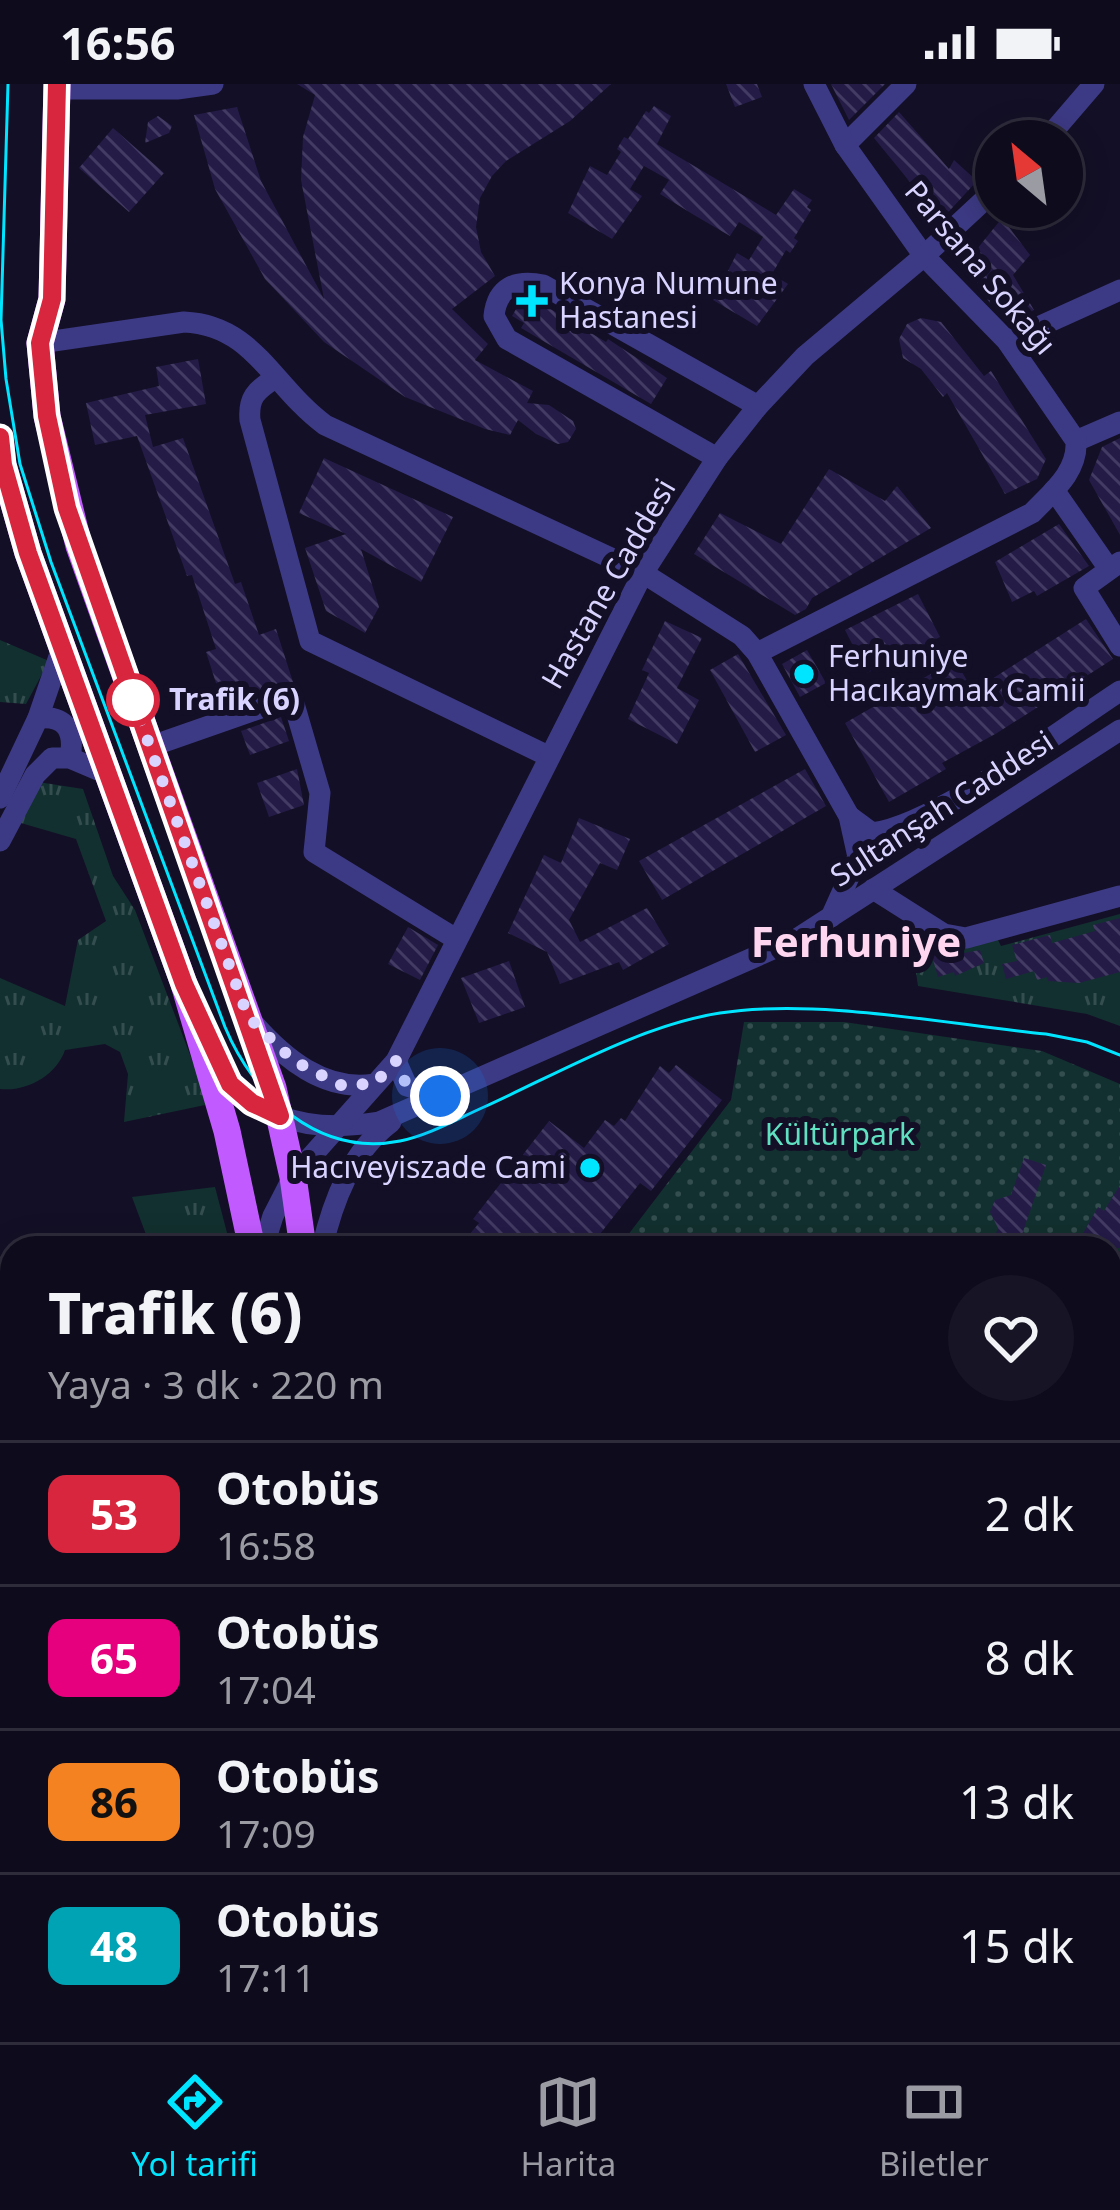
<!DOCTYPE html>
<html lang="tr">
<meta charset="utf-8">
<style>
:root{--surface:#0e0b1c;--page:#171425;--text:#f1f3f6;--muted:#9b9ba3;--line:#2e2b3b;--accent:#00e5ff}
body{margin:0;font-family:"Noto Sans",sans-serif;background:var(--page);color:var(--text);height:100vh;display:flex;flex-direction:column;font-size:45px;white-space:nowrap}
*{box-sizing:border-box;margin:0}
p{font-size:39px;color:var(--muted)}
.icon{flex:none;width:66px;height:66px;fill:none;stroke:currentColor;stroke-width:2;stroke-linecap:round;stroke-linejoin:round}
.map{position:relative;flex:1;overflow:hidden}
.sheet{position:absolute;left:0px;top:1152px;width:1122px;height:807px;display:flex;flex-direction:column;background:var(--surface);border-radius:36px 36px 0 0;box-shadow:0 6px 30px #0003,0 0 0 3px var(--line)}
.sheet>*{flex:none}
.badge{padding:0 24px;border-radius:18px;font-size:42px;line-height:78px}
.needle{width:78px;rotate:331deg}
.buttons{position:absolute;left:975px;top:36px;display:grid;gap:24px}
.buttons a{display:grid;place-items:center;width:108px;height:108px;border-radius:50%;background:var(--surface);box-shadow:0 6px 30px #0003,0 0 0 3px var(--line);font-size:60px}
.you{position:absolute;width:60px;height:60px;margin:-30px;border:9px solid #fff;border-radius:50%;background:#1a73e8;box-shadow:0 0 0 18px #1a73e833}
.map>.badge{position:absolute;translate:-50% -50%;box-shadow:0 0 0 6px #fff}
.round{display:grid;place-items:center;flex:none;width:126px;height:126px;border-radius:63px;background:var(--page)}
.overview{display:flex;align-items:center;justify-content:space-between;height:204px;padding:0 48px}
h1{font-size:57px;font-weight:800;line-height:90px}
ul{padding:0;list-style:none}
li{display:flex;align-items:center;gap:36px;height:144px;padding:0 48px;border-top:3px solid var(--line)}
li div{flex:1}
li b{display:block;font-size:45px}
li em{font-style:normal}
li .badge{min-width:132px;font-weight:700;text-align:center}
.status{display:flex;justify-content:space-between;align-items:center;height:84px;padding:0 60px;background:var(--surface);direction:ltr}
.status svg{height:33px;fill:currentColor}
.tab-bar{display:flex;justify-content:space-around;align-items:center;height:168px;border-top:3px solid var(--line);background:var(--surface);font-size:33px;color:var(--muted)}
.tab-bar a{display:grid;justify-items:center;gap:6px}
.tab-bar .selected{color:var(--accent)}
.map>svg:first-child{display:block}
.grass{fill:url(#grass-tufts)}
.park{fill:url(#park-dots)}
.building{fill:url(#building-back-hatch)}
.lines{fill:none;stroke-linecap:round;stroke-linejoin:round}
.minor{stroke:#3d3a85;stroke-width:21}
.major{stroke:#c25bff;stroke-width:27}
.tram{stroke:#00e5ff;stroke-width:3}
.line-casing{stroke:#fff;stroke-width:27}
.line{stroke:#d7263d;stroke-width:18}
.walk{stroke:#d9d4ff;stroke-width:12;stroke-dasharray:0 21.6}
.poi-dot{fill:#00e5ff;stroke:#130f26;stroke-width:4.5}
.stop-dot{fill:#fff;stroke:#d7263d;stroke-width:6}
.labels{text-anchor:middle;stroke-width:12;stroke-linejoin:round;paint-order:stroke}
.street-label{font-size:30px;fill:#d9d4ff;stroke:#130f26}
.poi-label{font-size:30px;fill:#d9d4ff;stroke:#130f26;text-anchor:start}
.stop-label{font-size:30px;font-weight:bold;fill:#d9d4ff;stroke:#130f26;text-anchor:start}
.park-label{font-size:30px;fill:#5fe0c0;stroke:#130f26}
.district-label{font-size:42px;font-weight:bold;fill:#ffd6f0;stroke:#130f26}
</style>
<div class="status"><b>16:56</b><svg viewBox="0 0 49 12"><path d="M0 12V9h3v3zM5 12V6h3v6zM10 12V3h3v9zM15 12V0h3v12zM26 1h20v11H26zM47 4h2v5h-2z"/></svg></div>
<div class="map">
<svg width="1120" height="1958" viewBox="0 0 1120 1958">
<defs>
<pattern id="grass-tufts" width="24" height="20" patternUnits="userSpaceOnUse" patternTransform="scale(3)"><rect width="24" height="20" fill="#12302f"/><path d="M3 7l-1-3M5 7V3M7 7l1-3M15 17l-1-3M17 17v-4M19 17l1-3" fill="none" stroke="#344d4e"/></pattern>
<pattern id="park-dots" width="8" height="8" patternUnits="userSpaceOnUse" patternTransform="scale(3)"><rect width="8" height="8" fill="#12302f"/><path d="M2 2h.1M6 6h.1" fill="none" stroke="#344d4e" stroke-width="1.8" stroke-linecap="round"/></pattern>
<pattern id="building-back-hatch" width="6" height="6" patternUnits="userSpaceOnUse" patternTransform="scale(3)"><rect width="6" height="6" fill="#241b47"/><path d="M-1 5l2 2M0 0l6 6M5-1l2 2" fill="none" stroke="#433b63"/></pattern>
</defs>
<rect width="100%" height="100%" fill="#130f26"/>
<g class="grass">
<polygon points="0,556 49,577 26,620 0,618"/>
<path d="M32,697L83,705L113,792L135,826L203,1005L205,1021L124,1038L128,990L120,968L105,960L65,966C56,992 26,1008 0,1005V894L65,922L78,856L106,837L76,755L14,737Z"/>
<polygon points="1120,830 1120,942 1087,930 918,902 913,869 995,850 1001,862"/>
<polygon points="215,1103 231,1164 151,1164 132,1113"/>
<polygon points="12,1387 12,1470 0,1461 0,1416"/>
</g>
<polygon class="park" points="744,938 844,938 1042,967 1120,1000 1120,1647 1110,1652 1110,1164 618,1164 731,1016"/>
<g class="building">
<polygon points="297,0 611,0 570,37 506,77 492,92 480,114 476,143 481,168 495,192 452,225 488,260 475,276 533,307 527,319 549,321 573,337 576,345 568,358 558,360 536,350 518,336 510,351 485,345 405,313 324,258 265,195 215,105 194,31 237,23 261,97 324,215 301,96 303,53 315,11"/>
<polygon points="726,0 757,0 762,13 735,23"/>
<polygon points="831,0 885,0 849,36"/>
<polygon points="654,22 671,32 657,60 711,92 776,131 794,105 812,116 807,123 811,126 794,154 798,157 790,169 786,166 772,190 788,200 757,242 713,216 737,169 749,176 763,153 739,138 730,152 694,131 660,110 669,96 644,82 630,105 642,112 612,155 568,129 590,82 607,91 621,68 617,65 624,53 628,55 646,27 649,29"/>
<polygon points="899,28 949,85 954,76 977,97 941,136 874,54"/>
<polygon points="158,32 172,42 169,49 145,59 148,38"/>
<polygon points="113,44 164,89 129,128 79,84"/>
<polygon points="1002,134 1030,171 1013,191 1034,226 1010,239 989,218 965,180"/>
<polygon points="522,215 535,221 537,217 606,258 608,255 667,294 651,320 521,244 524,239 512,232"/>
<polygon points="921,234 941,238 984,292 991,287 1046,375 1037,395 1005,410 947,309 943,313 921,285 903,274 899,255 907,240"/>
<polygon points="198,275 206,320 145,331 153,363 183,354 235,500 241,498 259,551 276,545 293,598 223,621 206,568 216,565 192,491 187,492 137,352 95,361 86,319 159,302 156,283"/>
<polygon points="1120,354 1120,451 1089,396 1102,363"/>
<polygon points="324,374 453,433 421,498 361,465 379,523 365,549 326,527 305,464 346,450 299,429"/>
<polygon points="829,385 885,417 897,402 931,444 812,514 806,525 795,531 694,470 720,429 781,460"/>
<polygon points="1059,440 1089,482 1037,512 1034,507 1012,518 995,478"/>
<polygon points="918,510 940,553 867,589 845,546"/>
<polygon points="1086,535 1113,575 997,649 942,679 946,685 889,718 845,639 955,576 973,607"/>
<polygon points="665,537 702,554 677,604 699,616 677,660 628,635 649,589 642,586"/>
<polygon points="807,566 826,599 800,613 782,580"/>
<polygon points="738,570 786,651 755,668 710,586"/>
<polygon points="281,633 289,657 250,671 241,647"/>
<polygon points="297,685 304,721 269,733 257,699"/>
<polygon points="805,685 826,722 662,816 639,777"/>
<polygon points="579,734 630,755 617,786 600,779 569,836 580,858 647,824 669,860 623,886 619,878 560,900 547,868 508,849 544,771 561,779"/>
<polygon points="1120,834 1120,888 1079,899 1048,897 1047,893 1037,896 1034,887 1006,895 1002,880 1017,877 1012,861 1050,851 1052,859 1095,847 1093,841"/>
<polygon points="408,843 438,861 420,896 388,880"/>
<polygon points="944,865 964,869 980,866 984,879 955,892 954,888 938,893 931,869"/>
<polygon points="509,877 525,923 479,939 461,894"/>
<polygon points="676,981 722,1016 651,1107 640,1099 589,1164 471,1164 463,1158 479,1139 473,1135 549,1037 584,1064 605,1036 614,1042 621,1034 625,1037 660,982 669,989"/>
<polygon points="1024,1074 1046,1081 1018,1162 994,1155 998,1144 990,1128 995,1116 1011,1111"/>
<polygon points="1120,1101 1120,1164 1082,1164 1087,1156 1081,1153 1098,1123 1104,1127"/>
</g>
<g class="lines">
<g class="minor">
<polyline points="57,5 177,5 213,0"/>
<polyline points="1045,57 1094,0"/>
<polyline points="845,61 906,0"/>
<polyline points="1007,257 1120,206"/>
<path d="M40,259L184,238C254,241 272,302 325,341L643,489L742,552L757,569L849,732L858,773L831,833"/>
<path d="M274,295C256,306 248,314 250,336L310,557L548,672"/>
<polyline points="1076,357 1120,338"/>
<path d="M717,374L507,255L494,232C497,203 516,195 543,201L758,322"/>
<polyline points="1054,406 1109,485"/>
<polyline points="1120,478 1084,504 1120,562"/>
<path d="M757,569L1032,429C1052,408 1078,388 1076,357L1007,257L924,172L845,61L814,0"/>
<path d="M38,634C67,631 75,648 70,674"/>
<polyline points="149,663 292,613 320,709 314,768 456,855"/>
<polyline points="0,714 38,634 62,564"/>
<path d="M849,732L872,749C936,741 1060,646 1120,607"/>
<polyline points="0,757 35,691 52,674 70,674 110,691"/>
<polyline points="873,805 944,850 966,854 1120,812"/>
<path d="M253,939C284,974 324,1008 374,1000"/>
<path d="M212,963C244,1035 305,1050 379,1038L798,854L1120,646"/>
<polyline points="396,977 407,1002 439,1012"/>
<polyline points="263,1164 273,1132 293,1093 396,977 643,489 717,374 758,322 805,272 924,172 996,105"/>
<path d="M322,1164C333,1117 351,1068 391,1038"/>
<polyline points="1110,1558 1120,1568"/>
<polyline points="0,1645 12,1659"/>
<polyline points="0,1676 12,1690"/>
<polyline points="1110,1689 1120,1684"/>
<polyline points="1110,1794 1110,1805"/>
<polyline points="1110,1837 1120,1836"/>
<polyline points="0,1850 12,1824"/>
<polyline points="404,1947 404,1958"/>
<polyline points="903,1947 928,1958"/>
<polyline points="884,1958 888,1947"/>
<polyline points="1046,1958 1050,1947"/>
</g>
<g class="major">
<polyline points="57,0 52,215 40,259 47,332 79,462 273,1004 293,1093 303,1164"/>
<polyline points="0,354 3,381 28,469 184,900 227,1047 252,1164"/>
<polyline points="1110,1728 1120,1723"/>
<polyline points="327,1947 362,1958"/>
<polyline points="163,1958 165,1947"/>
<polyline points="205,1958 207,1947"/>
<polyline points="240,1958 273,1947 309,1958"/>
<polyline points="475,1958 514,1947"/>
</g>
<path class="tram" d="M8,0L1,236L6,295L20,380L51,478L225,943C254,1013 319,1073 400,1057C429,1051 457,1035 484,1023C557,990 641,941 720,929C818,914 945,940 1046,950L1087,958L1120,971"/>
</g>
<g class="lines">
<g class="line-casing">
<polyline id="line" points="0,353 3,381 28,469 184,900 230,1000 252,1019 280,1032 67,424 47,332 40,259 52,215 57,0"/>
</g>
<use href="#line" class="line"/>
<polyline class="walk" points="133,616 248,933 294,977 341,1001 374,1000 396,977 407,1002 440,1012"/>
</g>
<g class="poi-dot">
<path d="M526 199h12v12h12v12h-12v12h-12v-12h-12v-12h12z"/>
<circle cx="804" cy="590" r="12"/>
<circle cx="590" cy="1084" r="12"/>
</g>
<circle class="stop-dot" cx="133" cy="616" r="24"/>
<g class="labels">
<g class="street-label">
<text transform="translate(980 184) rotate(50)" y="10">Parsana Sokağı</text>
<text transform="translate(609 500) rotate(-60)" y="10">Hastane Caddesi</text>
<text transform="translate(942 725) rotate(-33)" y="10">Sultanşah Caddesi</text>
</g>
<g class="poi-label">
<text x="559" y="210">Konya Numune<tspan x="559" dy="34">Hastanesi</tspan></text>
<text x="828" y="583">Ferhuniye<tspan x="828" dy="34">Hacıkaymak Camii</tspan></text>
<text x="566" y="1094" text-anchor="end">Hacıveyiszade Cami</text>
</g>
<g class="stop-label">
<text x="169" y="626">Trafik (6)</text>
</g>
<g class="park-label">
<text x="840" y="1061">Kültürpark</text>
</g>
<g class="district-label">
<text x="856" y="873">Ferhuniye</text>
</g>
</g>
</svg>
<div class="buttons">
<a><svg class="needle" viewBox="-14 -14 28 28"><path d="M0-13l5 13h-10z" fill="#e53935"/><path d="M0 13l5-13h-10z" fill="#9b9ba3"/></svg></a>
</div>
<div class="you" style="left:440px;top:1012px"></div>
<section class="sheet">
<div class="overview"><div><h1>Trafik (6)</h1><p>Yaya · 3 dk · 220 m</p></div><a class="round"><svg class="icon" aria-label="heart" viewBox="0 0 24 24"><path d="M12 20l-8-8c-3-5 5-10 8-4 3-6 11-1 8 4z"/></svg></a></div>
<ul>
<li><span class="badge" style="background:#d7263d;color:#fff">53</span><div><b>Otobüs</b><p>16:58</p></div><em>2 dk</em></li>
<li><span class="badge" style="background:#e6007e;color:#fff">65</span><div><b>Otobüs</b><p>17:04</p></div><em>8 dk</em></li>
<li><span class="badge" style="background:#f58220;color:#111">86</span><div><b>Otobüs</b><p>17:09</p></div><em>13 dk</em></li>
<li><span class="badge" style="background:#00a3b4;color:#fff">48</span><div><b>Otobüs</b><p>17:11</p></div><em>15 dk</em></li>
</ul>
</section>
</div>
<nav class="tab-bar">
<a class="selected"><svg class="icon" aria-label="directions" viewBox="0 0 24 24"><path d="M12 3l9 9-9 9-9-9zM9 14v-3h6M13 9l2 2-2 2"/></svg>Yol tarifi</a>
<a><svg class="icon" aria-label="map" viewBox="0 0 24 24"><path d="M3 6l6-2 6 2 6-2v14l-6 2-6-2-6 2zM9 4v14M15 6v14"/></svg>Harita</a>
<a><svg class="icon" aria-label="tickets" viewBox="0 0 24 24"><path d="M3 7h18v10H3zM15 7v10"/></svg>Biletler</a>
</nav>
